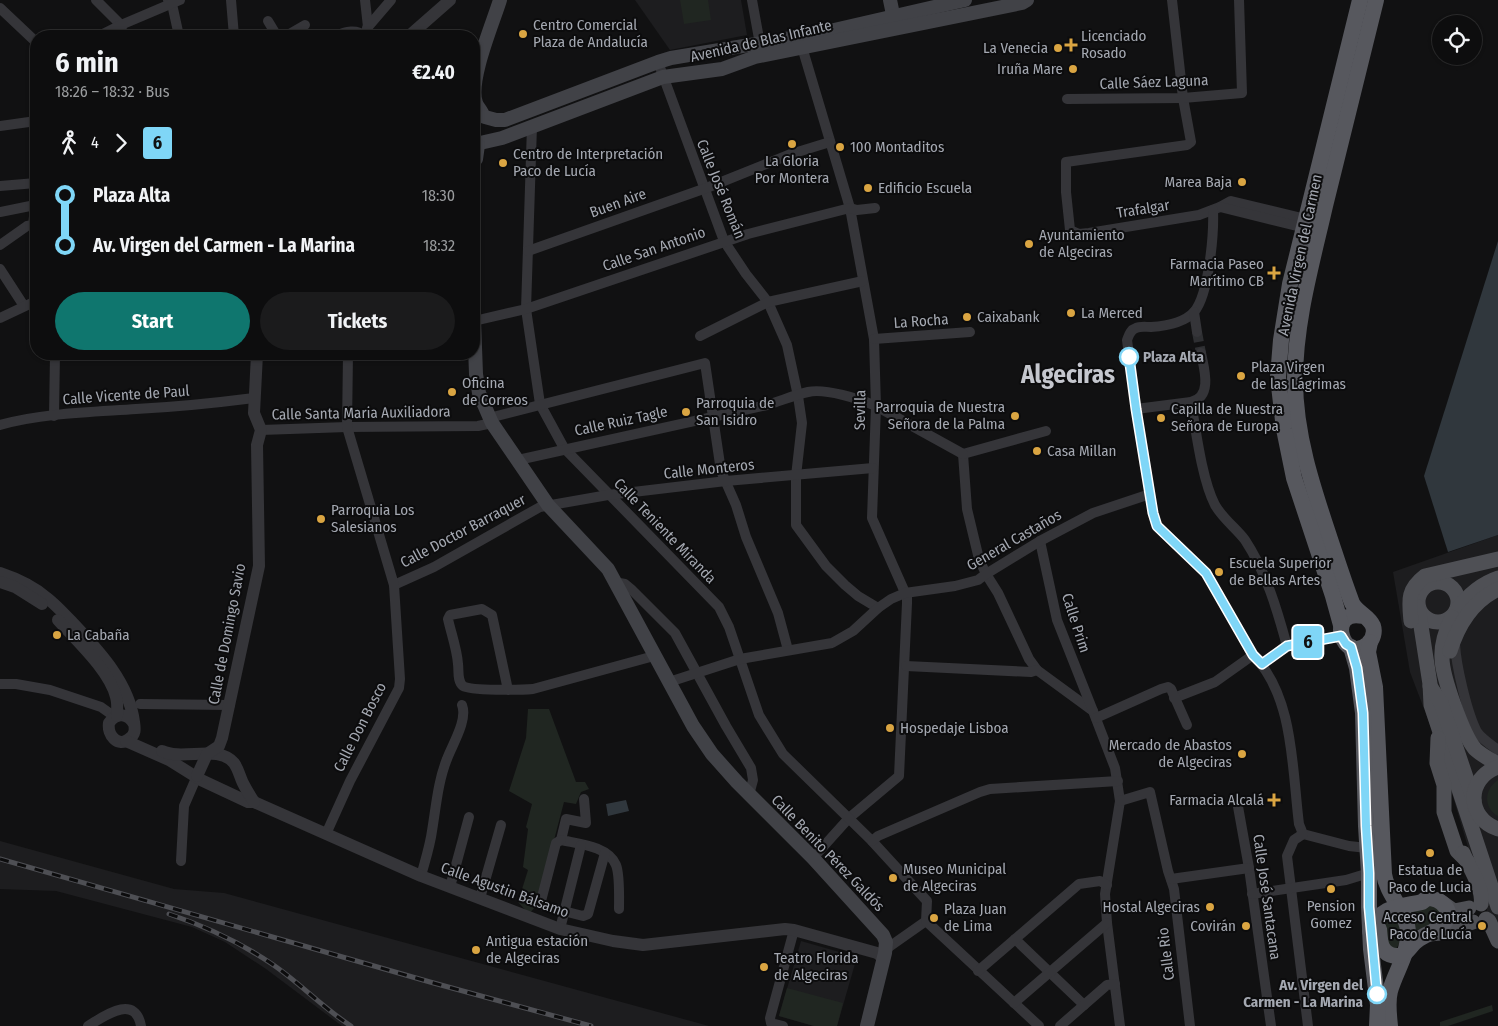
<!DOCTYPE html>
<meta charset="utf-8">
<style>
:root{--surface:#0d0d0e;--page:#1b1b1c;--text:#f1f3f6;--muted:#9a9c9e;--line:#2d2d2e;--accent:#0f766e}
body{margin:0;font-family:"Fira Sans Condensed",sans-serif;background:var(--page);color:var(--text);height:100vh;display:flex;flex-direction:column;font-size:19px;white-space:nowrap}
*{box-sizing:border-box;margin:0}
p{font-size:16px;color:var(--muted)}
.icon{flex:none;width:28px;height:28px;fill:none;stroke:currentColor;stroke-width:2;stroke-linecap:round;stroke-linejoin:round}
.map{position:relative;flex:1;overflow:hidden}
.sheet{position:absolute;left:30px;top:30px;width:450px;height:330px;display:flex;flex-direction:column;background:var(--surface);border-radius:20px;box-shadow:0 1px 4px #0004,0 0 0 1px var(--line)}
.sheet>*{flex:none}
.badge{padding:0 10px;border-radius:4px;font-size:18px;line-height:32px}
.controls{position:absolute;left:1432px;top:15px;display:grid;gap:10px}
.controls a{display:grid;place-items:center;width:50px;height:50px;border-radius:50%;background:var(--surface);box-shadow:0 1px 4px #0004,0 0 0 1px var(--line);font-size:25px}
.map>.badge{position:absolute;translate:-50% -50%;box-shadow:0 0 0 2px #fff}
.legs{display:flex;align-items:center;gap:8px;height:55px;padding:0 25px;font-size:16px}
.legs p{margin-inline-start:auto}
.overview{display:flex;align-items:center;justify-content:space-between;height:85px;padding:0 25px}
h1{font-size:28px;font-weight:700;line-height:38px}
.action{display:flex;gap:10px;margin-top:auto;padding:10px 25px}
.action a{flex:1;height:58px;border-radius:30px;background:var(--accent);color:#fff;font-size:20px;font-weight:700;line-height:58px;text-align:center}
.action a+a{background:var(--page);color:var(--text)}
ul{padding:0 25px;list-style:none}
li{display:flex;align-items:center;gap:18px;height:50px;font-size:19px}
li i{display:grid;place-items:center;width:8px;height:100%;margin:0 6px;background:currentColor}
li i::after{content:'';width:12px;height:12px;margin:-6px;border:4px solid;border-radius:50%;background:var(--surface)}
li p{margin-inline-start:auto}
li:first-child i{background:linear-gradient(#0000 50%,currentColor 0)}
li:last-child i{background:linear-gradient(currentColor 50%,#0000 0)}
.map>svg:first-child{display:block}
.built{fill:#1d1d1f}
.green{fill:#202621}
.water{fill:#30373d}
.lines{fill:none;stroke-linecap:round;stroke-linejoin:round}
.minor-tunnel{stroke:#2e2f32;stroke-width:10;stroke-dasharray:10 5;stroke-linecap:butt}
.minor{stroke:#353539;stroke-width:10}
.tertiary{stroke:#353539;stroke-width:12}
.secondary{stroke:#414247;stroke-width:14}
.primary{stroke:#4f5055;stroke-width:15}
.trunk{stroke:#57585e;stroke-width:16}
.rail-casing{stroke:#4e4f54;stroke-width:5}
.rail{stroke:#0c0c0d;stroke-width:3;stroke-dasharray:9;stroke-linecap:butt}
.line-1-casing{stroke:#fff;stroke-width:11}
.line-1{stroke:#7fd6f7;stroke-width:8}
.poi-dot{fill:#daa542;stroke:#0c0c0d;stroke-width:2}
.stop-1-dot{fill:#fff;stroke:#7fd6f7;stroke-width:2.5}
.labels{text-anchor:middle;stroke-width:4;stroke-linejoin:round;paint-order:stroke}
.poi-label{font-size:15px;fill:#a4a8b1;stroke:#0c0c0d;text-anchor:start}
.street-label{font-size:15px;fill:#a4a8b1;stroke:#0c0c0d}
.stop-label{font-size:15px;font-weight:bold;fill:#a4a8b1;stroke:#0c0c0d;text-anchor:start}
.town-label{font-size:25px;font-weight:bold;fill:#c5c7ce;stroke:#0c0c0d}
</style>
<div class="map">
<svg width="1498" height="1026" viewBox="0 0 1498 1026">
<rect width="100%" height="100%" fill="#111112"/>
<g class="built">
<polygon points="635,0 741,0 747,35 670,50"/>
<polygon points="1498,535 1498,948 1437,743 1410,672 1393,572"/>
<polygon points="0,841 174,889 224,893 709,1026 342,1026 266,969 225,942 192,927 56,891 0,889"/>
<polygon points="801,941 857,957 837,1026 814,1026 779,1016"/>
</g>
<g class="green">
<polygon points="680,0 708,0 711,20 684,24"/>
<polygon points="528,709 549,709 576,782 585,782 589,789 581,792 576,804 564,802 537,905 529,914 518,902 528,870 523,867 528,829 526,827 532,804 509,791 526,738"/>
<path d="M1498,780V816C1483,808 1484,789 1498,780Z"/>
<polygon points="1434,903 1442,915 1435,925 1414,931 1408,910"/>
<path d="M1388,915L1397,917C1401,926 1403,940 1396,949L1388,946L1383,924Z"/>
<polygon points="787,988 843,1003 837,1026 814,1026 779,1016"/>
<polygon points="1492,1005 1493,1011 1448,1026 1440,1026 1440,1022"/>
</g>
<g class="water">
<polygon points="1498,241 1498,535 1448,552 1424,476"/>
<polygon points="626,800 629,811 608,816 606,804"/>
</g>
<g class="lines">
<polyline class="minor-tunnel" points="1197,332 1201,353"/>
<g class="minor">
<polyline points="96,0 121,25 123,36"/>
<polyline points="168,0 172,4 179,36"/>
<polyline points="231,0 234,36"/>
<polyline points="365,0 368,27"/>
<polyline points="752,0 760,44"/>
<polyline points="1172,0 1183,98 1191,142 1187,145 1066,162 1066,192 1070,230 1079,234 1089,233 1199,215 1220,207 1231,201 1306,219"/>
<polyline points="0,8 36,42"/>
<polyline points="268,21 277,36"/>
<polyline points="99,36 121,25 180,0"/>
<polyline points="286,36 305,25"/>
<path d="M337,36C345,31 357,29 365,36"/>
<polyline points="366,36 367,28 391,0"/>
<polyline points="802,47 850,208 874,339 876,406 872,518 907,597 907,603 899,776 849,818 813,858"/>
<polyline points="658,62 724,241 746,274 768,302 787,345 798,396 802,423 796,476 796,525 826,566 845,585 858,596 878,608"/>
<polyline points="1067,99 1183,98 1242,93 1239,0"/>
<polyline points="0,126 36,121"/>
<polyline points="532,126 526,309 540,404 564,448 719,607 729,627 759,715 783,754 872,841 927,901 926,921 889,947 885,953"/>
<polyline points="0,186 36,183"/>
<polyline points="36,199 33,225 36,236"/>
<polyline points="1220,207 1309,229"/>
<path d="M1213,210C1214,233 1209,295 1194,312C1184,323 1165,326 1151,327C1146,327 1140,326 1136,328C1130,330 1129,335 1127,340L1136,409L1153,513L1157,526L1206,573L1253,655C1294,696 1292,769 1299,824L1303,834L1349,846L1367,848"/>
<polyline points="0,212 35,205"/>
<polyline points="0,245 27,226 33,225"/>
<polyline points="528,251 709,187 791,154 830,142"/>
<polyline points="0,269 24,306"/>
<polyline points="1194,312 1197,332"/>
<polyline points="0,318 36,301"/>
<polyline points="474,321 526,309 748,234 850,208 857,210 875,208"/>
<polyline points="700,336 768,302 863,281"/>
<polyline points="874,339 970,332"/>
<path d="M1191,402C1196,431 1202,480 1215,505C1223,519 1236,528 1245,540C1266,572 1277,609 1287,646"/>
<path d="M1136,409L1191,402C1213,397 1204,368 1201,353"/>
<polyline points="54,416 55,354"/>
<polyline points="489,418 705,363 721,471 736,505 746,537 778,613 788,650"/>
<path d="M0,425C42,413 93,412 136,409C176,407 215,403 254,398"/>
<polyline points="261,430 347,427 478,426 492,423"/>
<polyline points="963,454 967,509 979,559 986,574 998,593 1029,659 1037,670 1093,711 1115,768 1120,801 1105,894 1107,923 1120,1026"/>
<polyline points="963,454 1046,431"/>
<path d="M518,460L767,405C781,401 794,395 808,392C825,388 860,399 876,406L963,454"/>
<polyline points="1040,541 1057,620 1093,711"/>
<polyline points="614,582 625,584 631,589 675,633 726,726 751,768 753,780 749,795"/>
<polyline points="394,585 434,567 540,507 608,495 726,481 873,468"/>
<path d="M1455,644C1456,665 1467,713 1477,732C1482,739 1491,745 1498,750"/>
<polyline points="1262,663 1287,646 1341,636"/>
<polyline points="906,666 1031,672 1037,670"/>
<polyline points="669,682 740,659 832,643 853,631 878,608 891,599 905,593 955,586 978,580 986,574 1040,541 1093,513 1150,494"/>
<polyline points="0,684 16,684 50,690 101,707 115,717"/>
<path d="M508,690L492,615L482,609L450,615L448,619C451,633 457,649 458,664C459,671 457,681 463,686C470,691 522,690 533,689L654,656"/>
<polyline points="1174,698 1215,682 1253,655"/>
<polyline points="140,704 230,705"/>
<polyline points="1096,718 1161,689 1168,687 1171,689 1187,725"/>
<path d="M584,799L586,823L566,819L561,840C579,844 608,846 616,865C620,875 619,898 619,909"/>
<polyline points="1120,801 1150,792 1168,871 1174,889 1190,1026"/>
<polyline points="1237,801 1249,868 1271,1026"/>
<polyline points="326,834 350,781 399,688 400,679 394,585 347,427 348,354"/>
<polyline points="1303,834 1294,840 1287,856 1308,1026"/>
<polyline points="561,840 556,843 541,901 544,906 583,916 588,914 605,853"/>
<polyline points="872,841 878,836 980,792 990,789 1118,781"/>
<polyline points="181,861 184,806 197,776"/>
<path d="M421,876C425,861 430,846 432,831C436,807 438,781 447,759C452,745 468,720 462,705"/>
<polyline points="1171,879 1249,868"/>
<polyline points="450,887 469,817"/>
<polyline points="1252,894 1346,880 1369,873"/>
<polyline points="480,898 501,825"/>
<polyline points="926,921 1039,1026"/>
<polyline points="560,929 581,845"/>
<polyline points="1015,939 1084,1005"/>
<polyline points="978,971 1079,884 1100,881 1107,885"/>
<polyline points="1014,1003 1107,923"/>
<path d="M88,1026C103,1017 135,993 141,1026"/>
<polyline points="783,1026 771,1023 770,1018 794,930"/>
<polyline points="1060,1026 1107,985 1115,984"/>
</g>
<g class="tertiary">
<polyline points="409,36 450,0"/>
<path d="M0,573C18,579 33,586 47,598C56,605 64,614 72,622C98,650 129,682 134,722C135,729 136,734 129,739C118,748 107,735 109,723C116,712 128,713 134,724"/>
<polyline points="0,582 15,587 42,604"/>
<path d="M58,620C76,640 110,671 116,697C118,703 117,710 117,716"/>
<polyline points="126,741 169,760 201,780 248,802 254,802 421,876 560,929 613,941 643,945 785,929 794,930 877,953 882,957 883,963"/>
<path d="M162,751C183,761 219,744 234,763C239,770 240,778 244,785C247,791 251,797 254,802"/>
<polyline points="197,776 207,754 219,746 222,738 259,566 257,445 261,430 254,413 257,354"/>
</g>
<g class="secondary">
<polyline points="890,0 895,24"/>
<path d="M482,113C480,109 477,106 476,103C468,81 493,23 500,0"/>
<polyline points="485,117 496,120 505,120 658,62 671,58 821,33 965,0"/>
<polyline points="480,143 502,138 663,77 722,69 755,57 1022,3 1027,0"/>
<polyline points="474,161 476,159 478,145"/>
<polyline points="474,320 476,374 479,393 492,423 548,505 608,569 693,726 712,754 737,782 813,858 883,935 886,942 885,953 867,1026"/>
</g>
<g class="primary">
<circle cx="1438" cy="602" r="20"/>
<polyline points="1418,607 1430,684 1431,705 1498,907"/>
<path d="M1456,611C1467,596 1480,584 1498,578"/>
<path d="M1452,617C1446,630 1441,644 1442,658C1442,676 1463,735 1475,749C1481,755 1491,760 1498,764"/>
<path d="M1411,621C1409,600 1407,590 1425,576L1498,559"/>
<path d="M1450,651C1458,625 1473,601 1498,589"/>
<polyline points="1430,686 1441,703 1474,801"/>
<polyline points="1438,738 1437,763 1444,785 1444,812 1457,851 1468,862"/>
<path d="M1498,767C1466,778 1466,818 1498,829"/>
<path d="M1463,853C1469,867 1484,889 1481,904"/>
<polyline points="1440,901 1454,911 1469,908"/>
<polyline points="1486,919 1489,921 1498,941"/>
<polyline points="1429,934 1441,933 1473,922"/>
</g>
<g class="trunk">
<path d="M1363,616C1325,608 1343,666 1368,644C1373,639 1375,632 1373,626C1369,616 1357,613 1352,603C1344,582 1337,560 1330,539C1313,488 1295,435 1295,380C1295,321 1312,263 1325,206C1342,137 1359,69 1376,0"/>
<polyline points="1341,625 1333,596 1294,478 1284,429 1278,377 1281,340 1290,284 1360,0"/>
<path d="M1370,642L1368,652L1375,687L1384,874C1387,896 1409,913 1408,935C1408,954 1395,973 1390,991C1387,1002 1389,1015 1390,1026"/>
<polyline points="1351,647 1357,668 1363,713 1366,826 1369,873 1369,907 1371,949 1378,1005 1377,1026"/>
<path d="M1370,931C1380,906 1399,907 1422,902L1427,898C1441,898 1457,912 1442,925C1435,932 1426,934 1419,939C1412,943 1408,952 1402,955C1401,956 1396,956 1395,956C1380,954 1380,941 1379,929"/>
</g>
<g class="rail-casing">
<g id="rail">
<polyline points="0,859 430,982 591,1026"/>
<path d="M169,914C205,926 241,943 272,964C300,983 323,1008 351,1026"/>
</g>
</g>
<use href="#rail" class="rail"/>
</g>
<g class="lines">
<g class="line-1-casing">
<polyline id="line-1" points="1129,357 1136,409 1153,513 1157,526 1206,573 1253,655 1262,664 1287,646 1341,636 1346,644 1351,647 1357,668 1363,713 1366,826 1369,873 1369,907 1377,994"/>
</g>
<use href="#line-1" class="line-1"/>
</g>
<g class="poi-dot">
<circle cx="523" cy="34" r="5"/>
<path d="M1068.5 37.5h5v5h5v5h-5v5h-5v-5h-5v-5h5z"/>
<circle cx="1058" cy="48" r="5"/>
<circle cx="1073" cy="69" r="5"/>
<circle cx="792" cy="144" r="5"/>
<circle cx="840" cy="147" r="5"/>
<circle cx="503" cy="163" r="5"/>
<circle cx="1242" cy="182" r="5"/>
<circle cx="868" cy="188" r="5"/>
<circle cx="1029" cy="244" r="5"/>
<path d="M1271.5 265.5h5v5h5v5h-5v5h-5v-5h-5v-5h5z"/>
<circle cx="1071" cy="313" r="5"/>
<circle cx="967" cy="317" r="5"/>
<circle cx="1241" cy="376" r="5"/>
<circle cx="452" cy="392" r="5"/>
<circle cx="686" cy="412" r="5"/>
<circle cx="1015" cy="416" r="5"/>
<circle cx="1161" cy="418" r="5"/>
<circle cx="1037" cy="451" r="5"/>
<circle cx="321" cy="519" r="5"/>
<circle cx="1219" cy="572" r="5"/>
<circle cx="57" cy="635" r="5"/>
<circle cx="890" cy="728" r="5"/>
<circle cx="1242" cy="754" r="5"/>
<path d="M1271.5 792.5h5v5h5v5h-5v5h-5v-5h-5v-5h5z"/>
<circle cx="1430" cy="853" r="5"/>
<circle cx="893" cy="878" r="5"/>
<circle cx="1331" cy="889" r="5"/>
<circle cx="1210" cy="907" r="5"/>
<circle cx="934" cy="918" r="5"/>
<circle cx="1246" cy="926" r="5"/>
<circle cx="1482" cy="926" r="5"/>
<circle cx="476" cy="950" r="5"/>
<circle cx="764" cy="967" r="5"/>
</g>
<g class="stop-1-dot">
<circle cx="1129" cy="357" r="9"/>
<circle cx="1377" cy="994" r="9"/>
</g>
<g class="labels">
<g class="poi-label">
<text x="533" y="30">Centro Comercial<tspan x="533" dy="17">Plaza de Andalucía</tspan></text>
<text x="1081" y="41">Licenciado<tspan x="1081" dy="17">Rosado</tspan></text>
<text x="1048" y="53" text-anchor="end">La Venecia</text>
<text x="1063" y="74" text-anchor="end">Iruña Mare</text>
<text x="850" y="152">100 Montaditos</text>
<text x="513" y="159">Centro de Interpretación<tspan x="513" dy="17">Paco de Lucía</tspan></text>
<text x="792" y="166" text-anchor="middle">La Gloria<tspan x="792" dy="17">Por Montera</tspan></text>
<text x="1232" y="187" text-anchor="end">Marea Baja</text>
<text x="878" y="193">Edificio Escuela</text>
<text x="1039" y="240">Ayuntamiento<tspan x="1039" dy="17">de Algeciras</tspan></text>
<text x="1264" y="269" text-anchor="end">Farmacia Paseo<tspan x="1264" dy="17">Marítimo CB</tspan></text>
<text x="1081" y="318">La Merced</text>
<text x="977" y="322">Caixabank</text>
<text x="1251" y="372">Plaza Virgen<tspan x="1251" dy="17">de las Lágrimas</tspan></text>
<text x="462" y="388">Oficina<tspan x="462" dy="17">de Correos</tspan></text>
<text x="696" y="408">Parroquia de<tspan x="696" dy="17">San Isidro</tspan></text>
<text x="1005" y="412" text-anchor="end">Parroquia de Nuestra<tspan x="1005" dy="17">Señora de la Palma</tspan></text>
<text x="1171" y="414">Capilla de Nuestra<tspan x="1171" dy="17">Señora de Europa</tspan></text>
<text x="1047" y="456">Casa Millan</text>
<text x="331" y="515">Parroquia Los<tspan x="331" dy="17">Salesianos</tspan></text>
<text x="1229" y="568">Escuela Superior<tspan x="1229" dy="17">de Bellas Artes</tspan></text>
<text x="67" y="640">La Cabaña</text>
<text x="900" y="733">Hospedaje Lisboa</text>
<text x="1232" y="750" text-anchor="end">Mercado de Abastos<tspan x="1232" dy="17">de Algeciras</tspan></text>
<text x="1264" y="805" text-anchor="end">Farmacia Alcalá</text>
<text x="903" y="874">Museo Municipal<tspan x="903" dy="17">de Algeciras</tspan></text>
<text x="1430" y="875" text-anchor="middle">Estatua de<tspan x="1430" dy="17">Paco de Lucia</tspan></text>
<text x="1331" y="911" text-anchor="middle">Pension<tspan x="1331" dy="17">Gomez</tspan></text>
<text x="1200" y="912" text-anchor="end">Hostal Algeciras</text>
<text x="944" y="914">Plaza Juan<tspan x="944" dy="17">de Lima</tspan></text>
<text x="1472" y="922" text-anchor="end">Acceso Central<tspan x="1472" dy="17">Paco de Lucía</tspan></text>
<text x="1236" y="931" text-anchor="end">Covirán</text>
<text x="486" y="946">Antigua estación<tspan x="486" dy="17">de Algeciras</tspan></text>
<text x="774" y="963">Teatro Florida<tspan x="774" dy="17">de Algeciras</tspan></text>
</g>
<g class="street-label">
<text transform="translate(761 41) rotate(-13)" y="5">Avenida de Blas Infante</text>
<text transform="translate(1154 82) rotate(-2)" y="5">Calle Sáez Laguna</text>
<text transform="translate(721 189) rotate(68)" y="5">Calle José Román</text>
<text transform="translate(618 203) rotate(-20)" y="5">Buen Aire</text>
<text transform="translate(1143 209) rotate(-9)" y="5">Trafalgar</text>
<text transform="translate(654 249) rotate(-19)" y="5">Calle San Antonio</text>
<text transform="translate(1300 255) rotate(-78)" y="5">Avenida Virgen del Carmen</text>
<text transform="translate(921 321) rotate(-4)" y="5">La Rocha</text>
<text transform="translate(126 395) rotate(-4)" y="5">Calle Vicente de Paul</text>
<text transform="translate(860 410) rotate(-89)" y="5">Sevilla</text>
<text transform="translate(361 413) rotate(-1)" y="5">Calle Santa Maria Auxiliadora</text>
<text transform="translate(621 421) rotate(-12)" y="5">Calle Ruiz Tagle</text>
<text transform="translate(709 469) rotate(-6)" y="5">Calle Monteros</text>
<text transform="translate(463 531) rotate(-28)" y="5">Calle Doctor Barraquer</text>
<text transform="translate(665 531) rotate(46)" y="5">Calle Teniente Miranda</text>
<text transform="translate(1014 540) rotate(-30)" y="5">General Castaños</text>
<text transform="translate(1076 623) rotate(72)" y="5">Calle Prim</text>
<text transform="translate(227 634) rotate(-79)" y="5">Calle de Domingo Savio</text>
<text transform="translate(360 727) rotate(-63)" y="5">Calle Don Bosco</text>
<text transform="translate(828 853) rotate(46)" y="5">Calle Benito Pérez Galdós</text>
<text transform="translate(505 890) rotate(20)" y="5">Calle Agustin Bálsamo</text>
<text transform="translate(1267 897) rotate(82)" y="5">Calle José Santacana</text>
<text transform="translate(1166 954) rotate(-97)" y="5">Calle Rio</text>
</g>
<g class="stop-label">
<text x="1143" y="362">Plaza Alta</text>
<text x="1363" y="990" text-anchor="end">Av. Virgen del<tspan x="1363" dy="17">Carmen - La Marina</tspan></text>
</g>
<g class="town-label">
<text x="1068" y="383">Algeciras</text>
</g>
</g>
</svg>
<div class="controls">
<a><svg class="icon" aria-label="locate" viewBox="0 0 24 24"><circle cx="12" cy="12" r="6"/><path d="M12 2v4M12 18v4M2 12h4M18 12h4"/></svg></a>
</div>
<b class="badge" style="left:1308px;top:642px;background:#7fd6f7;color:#111">6</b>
<section class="sheet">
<div class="overview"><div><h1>6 min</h1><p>18:26 – 18:32 · Bus</p></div><b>€2.40</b></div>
<div class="legs"><svg class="icon" aria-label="walk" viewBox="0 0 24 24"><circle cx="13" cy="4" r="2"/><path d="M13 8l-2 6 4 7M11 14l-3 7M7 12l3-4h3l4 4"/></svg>4<svg class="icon" aria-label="forward" viewBox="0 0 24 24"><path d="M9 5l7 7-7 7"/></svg><b class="badge" style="background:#7fd6f7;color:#111">6</b></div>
<ul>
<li><i style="color:#7fd6f7"></i><b>Plaza Alta</b><p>18:30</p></li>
<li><i style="color:#7fd6f7"></i><b>Av. Virgen del Carmen - La Marina</b><p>18:32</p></li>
</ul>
<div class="action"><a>Start</a><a>Tickets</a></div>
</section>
</div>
